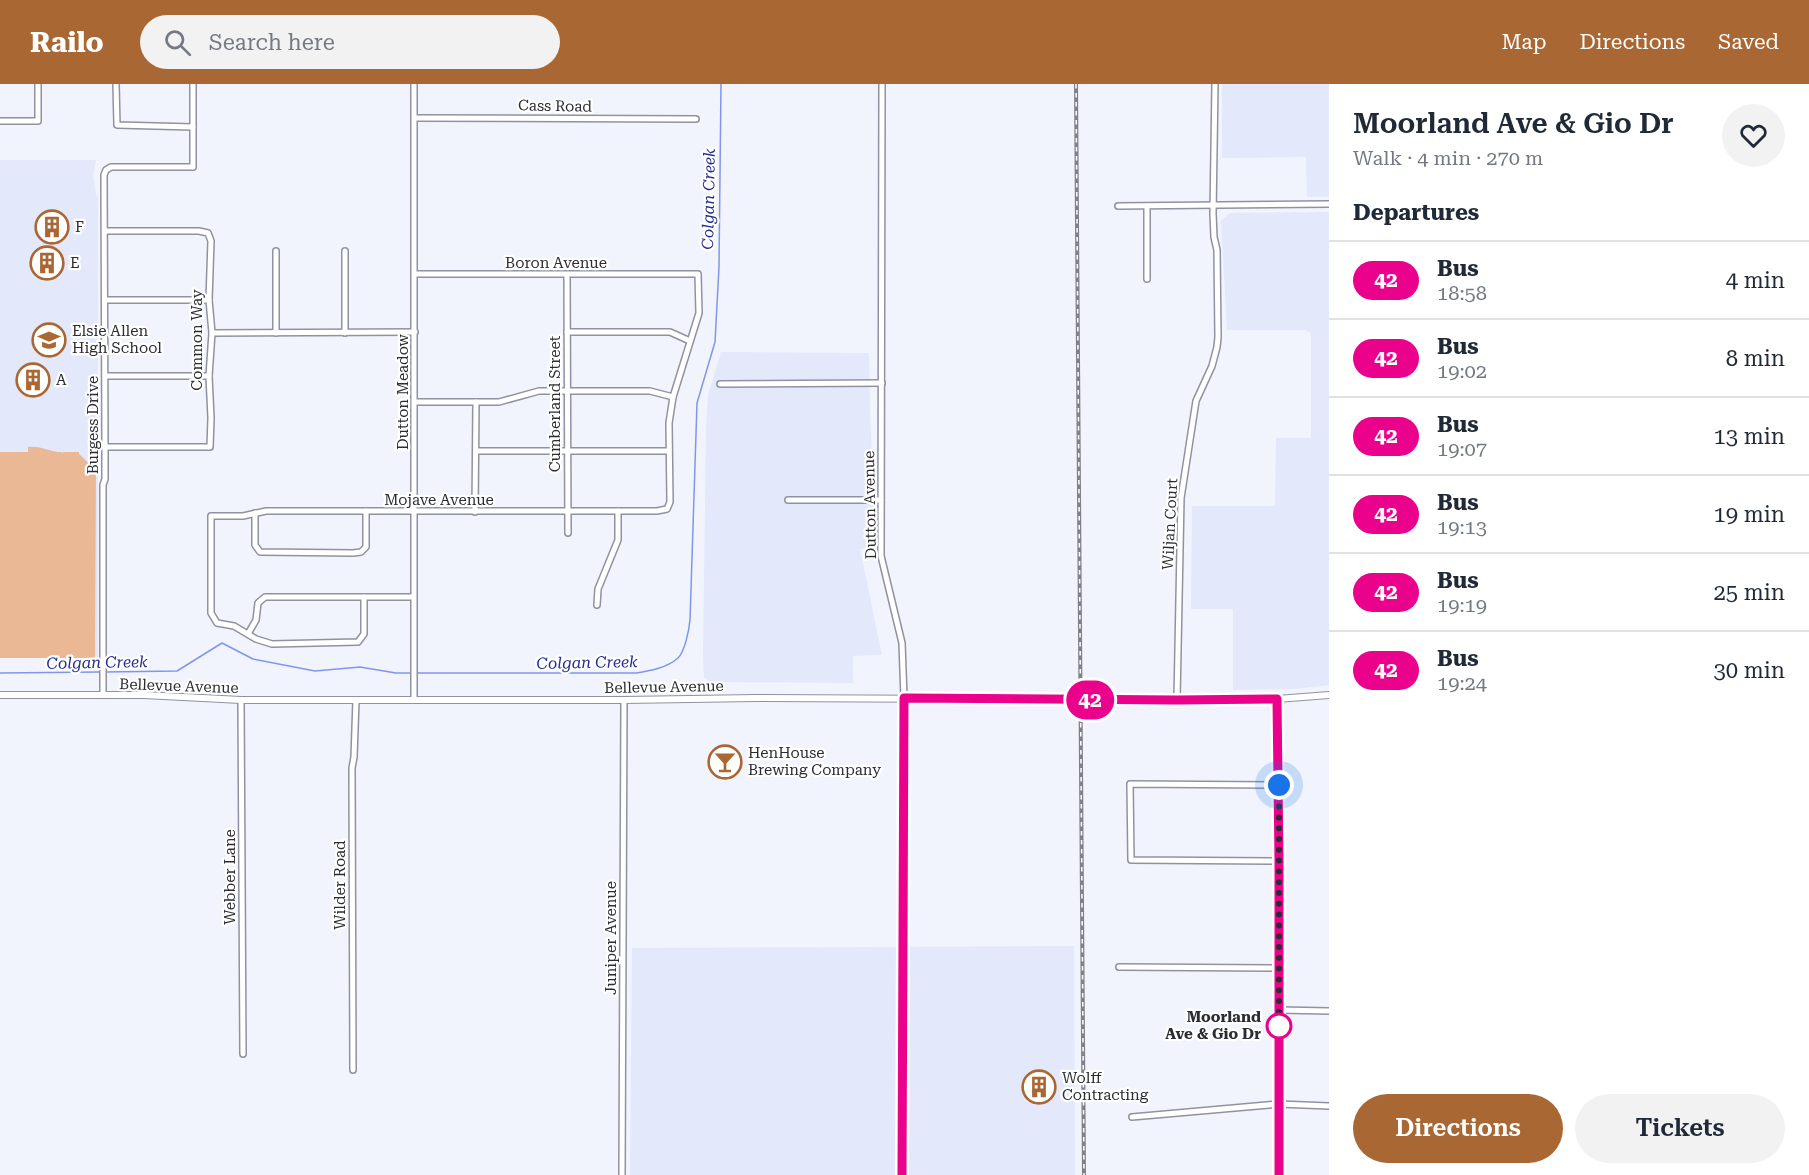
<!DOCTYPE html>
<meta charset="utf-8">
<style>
:root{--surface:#fff;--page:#f2f2f3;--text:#1f2937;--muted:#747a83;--line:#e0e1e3;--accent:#a96734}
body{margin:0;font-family:"Roboto Serif",serif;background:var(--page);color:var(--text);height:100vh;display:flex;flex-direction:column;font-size:22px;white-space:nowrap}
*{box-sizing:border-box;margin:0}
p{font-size:20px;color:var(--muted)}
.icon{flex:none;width:33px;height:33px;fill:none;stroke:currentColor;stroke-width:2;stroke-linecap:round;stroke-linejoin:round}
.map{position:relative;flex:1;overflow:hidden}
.panel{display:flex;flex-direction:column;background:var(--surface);width:480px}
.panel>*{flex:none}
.badge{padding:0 12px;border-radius:20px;font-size:21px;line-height:39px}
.you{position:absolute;width:30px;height:30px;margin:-15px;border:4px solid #fff;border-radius:50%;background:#1a73e8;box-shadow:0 0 0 9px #1a73e833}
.map>.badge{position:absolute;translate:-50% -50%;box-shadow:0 0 0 3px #fff}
h2{padding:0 24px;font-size:22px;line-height:54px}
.round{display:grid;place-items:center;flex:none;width:63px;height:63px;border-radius:32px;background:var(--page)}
.summary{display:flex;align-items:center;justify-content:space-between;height:102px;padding:0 24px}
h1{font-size:28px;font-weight:600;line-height:45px}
.primary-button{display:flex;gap:12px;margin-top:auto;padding:12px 24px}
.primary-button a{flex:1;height:69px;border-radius:36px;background:var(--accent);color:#fff;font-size:24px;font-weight:600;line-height:69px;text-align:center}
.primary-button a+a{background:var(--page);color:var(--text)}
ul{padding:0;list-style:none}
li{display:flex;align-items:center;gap:18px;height:78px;padding:0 24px;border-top:2px solid var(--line)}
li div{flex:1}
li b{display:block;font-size:22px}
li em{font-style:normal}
li .badge{min-width:66px;font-weight:700;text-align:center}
header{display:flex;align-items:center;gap:36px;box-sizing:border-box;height:84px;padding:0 30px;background:var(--accent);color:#fff}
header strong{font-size:28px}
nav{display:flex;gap:33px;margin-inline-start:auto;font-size:21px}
.search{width:420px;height:54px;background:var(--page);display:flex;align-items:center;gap:15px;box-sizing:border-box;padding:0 21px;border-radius:33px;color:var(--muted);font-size:22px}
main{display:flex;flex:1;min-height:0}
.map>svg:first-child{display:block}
.built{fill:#e3e9fa}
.green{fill:#ebb895}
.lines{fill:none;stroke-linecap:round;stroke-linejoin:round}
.stream{stroke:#8096e8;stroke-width:1.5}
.minor-casing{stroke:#8f93a1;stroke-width:8}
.tertiary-casing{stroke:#8f93a1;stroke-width:8}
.minor{stroke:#fff;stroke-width:5}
.tertiary{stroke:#fff;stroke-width:6}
.rail-casing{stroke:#7f8088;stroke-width:4}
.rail{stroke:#fff;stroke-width:1.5;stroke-dasharray:4.5;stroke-linecap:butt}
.line-casing{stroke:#fff;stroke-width:14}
.line{stroke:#ea028c;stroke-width:9}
.walk{stroke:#2c2d33;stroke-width:6;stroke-dasharray:0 10.8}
.stop-dot{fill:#fff;stroke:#ea028c;stroke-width:3}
.labels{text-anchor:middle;stroke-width:4.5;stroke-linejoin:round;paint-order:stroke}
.street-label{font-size:15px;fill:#2c2d33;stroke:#fff}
.poi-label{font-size:15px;fill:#2c2d33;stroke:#fff;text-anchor:start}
.stop-label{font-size:15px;font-weight:bold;fill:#2c2d33;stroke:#fff;text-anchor:end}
.water-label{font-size:16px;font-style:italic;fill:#252e8b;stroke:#fff}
</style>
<header>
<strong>Railo</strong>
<div class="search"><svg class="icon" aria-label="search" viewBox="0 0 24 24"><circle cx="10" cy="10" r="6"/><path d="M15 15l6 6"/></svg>Search here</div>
<nav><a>Map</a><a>Directions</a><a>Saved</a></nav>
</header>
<main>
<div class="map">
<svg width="1329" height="1091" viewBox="0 0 1329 1091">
<rect width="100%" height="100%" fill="#f1f4fd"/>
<g class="built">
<polygon points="1222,0 1329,0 1329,113 1307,113 1306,73 1222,74"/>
<polygon points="0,76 96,76 93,91 96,111 98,112 98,574 0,574"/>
<polygon points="1329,128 1329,601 1295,605 1233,606 1233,525 1191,525 1192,422 1275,422 1276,354 1311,354 1311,250 1306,246 1227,246 1221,137 1230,129"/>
<polygon points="721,268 869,269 870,327 876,464 860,465 882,571 853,572 853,599 710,598 707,598 707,594 704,594 703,570 706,343 708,311"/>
<polygon points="1074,862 1075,1091 630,1091 632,864"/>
</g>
<path class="green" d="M28,363C40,361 50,368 62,368L63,370V368H79V370L96,386L95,574H0V368H28Z"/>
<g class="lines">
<g class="stream">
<path d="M105,588L177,587L222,559L253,575L315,587L360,583L396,589H636C649,587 667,584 678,574C685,567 689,546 690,536L697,319L715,258L719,183L721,0"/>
<polyline points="0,589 100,588"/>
</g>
<g class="minor-casing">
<g id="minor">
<polyline points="116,0 117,41 193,43"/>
<polyline points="882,0 881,472 902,559 904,614 902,1091"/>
<polyline points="415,34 696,35"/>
<polyline points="0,37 38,37 38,0"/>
<polyline points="1118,122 1329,120"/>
<polyline points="105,147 199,147 208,149 211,157 209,216 212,249 209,292 211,334 210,363 105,363"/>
<polyline points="276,167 276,249"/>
<polyline points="345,167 345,249"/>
<polyline points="567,191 568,449"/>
<polyline points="1147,195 1147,122"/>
<polyline points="105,216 209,216"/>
<polyline points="567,248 670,248 690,257"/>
<polyline points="212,249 415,248"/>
<polyline points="105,292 209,292"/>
<polyline points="720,300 882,299"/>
<polyline points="415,318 499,318 539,307 650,307 673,313"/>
<polyline points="476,367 668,367"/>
<polyline points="788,416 881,416"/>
<polyline points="475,428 476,318"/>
<polyline points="255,429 255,461 260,468 353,469 361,468 366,463 366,427"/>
<polyline points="364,513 364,550 358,558 272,560 256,555 234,542 217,539 211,529 211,432 243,432 266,427 657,427 667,425 670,418 669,339 673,313 699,229 698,190 415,190"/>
<polyline points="597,521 598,505 618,456 618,427"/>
<polyline points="248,550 256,536 258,519 265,513 413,513"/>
<polyline points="103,611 103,401 105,395 105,363 104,91 106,86 111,83 193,83 193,0"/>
<polyline points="241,616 243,970"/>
<polyline points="414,616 414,0"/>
<polyline points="1177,616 1181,414 1196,317 1212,282 1217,263 1218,253 1217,166 1214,153 1213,130 1215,0"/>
<polyline points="1279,701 1130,700 1131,776 1279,777"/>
<polyline points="1119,883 1279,884"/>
<polyline points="1279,926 1329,927"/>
<polyline points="353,986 352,684 354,673 356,616"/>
<polyline points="1132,1033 1279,1020 1329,1022"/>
<polyline points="622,1091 624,616"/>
</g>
</g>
<g class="tertiary-casing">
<g id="tertiary">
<polyline points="0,611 144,611 241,616 624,616 756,614 1177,616 1277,615 1329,611"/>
<polyline points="1277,615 1279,777 1279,1091"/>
</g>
</g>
<use href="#minor" class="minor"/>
<use href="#tertiary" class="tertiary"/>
<g class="rail-casing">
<polyline id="rail" points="1076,0 1084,1091"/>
</g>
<use href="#rail" class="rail"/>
</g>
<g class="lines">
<g class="line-casing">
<polyline id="line" points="902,1091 904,614 1177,616 1277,615 1279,777 1279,1091"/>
</g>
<use href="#line" class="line"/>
<polyline class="walk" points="1279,701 1279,942"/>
</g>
<defs>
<g id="building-ring" transform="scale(1.725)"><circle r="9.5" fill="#fff" stroke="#a96734" stroke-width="1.5"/><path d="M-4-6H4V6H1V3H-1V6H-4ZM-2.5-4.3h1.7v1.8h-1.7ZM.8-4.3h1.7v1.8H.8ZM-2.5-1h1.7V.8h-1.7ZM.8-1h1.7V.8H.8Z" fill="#a96734"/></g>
<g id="school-ring" transform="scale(1.725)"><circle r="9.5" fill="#fff" stroke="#a96734" stroke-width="1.5"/><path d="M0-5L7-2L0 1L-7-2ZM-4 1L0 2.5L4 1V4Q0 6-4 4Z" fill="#a96734"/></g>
<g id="bar-ring" transform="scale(1.725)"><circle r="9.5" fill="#fff" stroke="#a96734" stroke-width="1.5"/><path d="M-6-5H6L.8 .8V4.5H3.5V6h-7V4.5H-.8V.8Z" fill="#a96734"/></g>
</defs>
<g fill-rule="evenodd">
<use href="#building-ring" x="52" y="143"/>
<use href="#building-ring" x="47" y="179"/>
<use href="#school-ring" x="49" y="256"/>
<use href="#building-ring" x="33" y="296"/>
<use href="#bar-ring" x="725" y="678"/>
<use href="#building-ring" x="1039" y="1003"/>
</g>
<circle class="stop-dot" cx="1279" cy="942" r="12"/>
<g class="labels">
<g class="street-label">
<text transform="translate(555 22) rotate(1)" y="5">Cass Road</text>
<text x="556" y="184">Boron Avenue</text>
<text transform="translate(197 256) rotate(-90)" y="5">Common Way</text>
<text transform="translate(403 308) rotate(-90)" y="5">Dutton Meadow</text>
<text transform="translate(555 320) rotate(-90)" y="5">Cumberland Street</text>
<text transform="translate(93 341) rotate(-90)" y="5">Burgess Drive</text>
<text x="439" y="421">Mojave Avenue</text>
<text transform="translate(870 421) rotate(-91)" y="5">Dutton Avenue</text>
<text transform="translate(1170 440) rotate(-87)" y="5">Wiljan Court</text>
<text transform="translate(179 602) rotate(2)" y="5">Bellevue Avenue</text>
<text transform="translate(664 603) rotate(-1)" y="5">Bellevue Avenue</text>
<text transform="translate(230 793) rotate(-90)" y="5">Webber Lane</text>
<text transform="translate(340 801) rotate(-90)" y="5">Wilder Road</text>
<text transform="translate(611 854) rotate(-90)" y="5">Juniper Avenue</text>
</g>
<g class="poi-label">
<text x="75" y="148">F</text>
<text x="70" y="184">E</text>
<text x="72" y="252">Elsie Allen<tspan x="72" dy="17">High School</tspan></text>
<text x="56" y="301">A</text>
<text x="748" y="674">HenHouse<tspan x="748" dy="17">Brewing Company</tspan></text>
<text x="1062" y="999">Wolff<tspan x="1062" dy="17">Contracting</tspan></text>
</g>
<g class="stop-label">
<text x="1261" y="938">Moorland<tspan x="1261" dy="17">Ave &amp; Gio Dr</tspan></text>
</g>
<g class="water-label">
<text transform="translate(708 115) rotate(-89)" y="6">Colgan Creek</text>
<text transform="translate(97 578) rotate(-1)" y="6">Colgan Creek</text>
<text transform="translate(587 578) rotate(-1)" y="6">Colgan Creek</text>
</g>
</g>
</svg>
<div class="you" style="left:1279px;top:701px"></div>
<b class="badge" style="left:1090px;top:616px;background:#ea028c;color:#fff">42</b>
</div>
<section class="panel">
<div class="summary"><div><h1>Moorland Ave &amp; Gio Dr</h1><p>Walk · 4 min · 270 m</p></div><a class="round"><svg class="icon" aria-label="heart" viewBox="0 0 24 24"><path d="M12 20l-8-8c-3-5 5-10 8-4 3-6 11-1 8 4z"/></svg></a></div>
<h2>Departures</h2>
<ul>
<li><span class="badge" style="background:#ea028c;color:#fff">42</span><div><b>Bus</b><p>18:58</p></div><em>4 min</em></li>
<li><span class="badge" style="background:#ea028c;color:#fff">42</span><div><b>Bus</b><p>19:02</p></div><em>8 min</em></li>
<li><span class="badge" style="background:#ea028c;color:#fff">42</span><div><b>Bus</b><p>19:07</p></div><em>13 min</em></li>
<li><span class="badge" style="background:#ea028c;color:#fff">42</span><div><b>Bus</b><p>19:13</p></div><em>19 min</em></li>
<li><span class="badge" style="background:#ea028c;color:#fff">42</span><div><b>Bus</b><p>19:19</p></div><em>25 min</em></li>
<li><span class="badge" style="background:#ea028c;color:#fff">42</span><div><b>Bus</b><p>19:24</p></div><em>30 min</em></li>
</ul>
<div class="primary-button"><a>Directions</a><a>Tickets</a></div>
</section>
</main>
